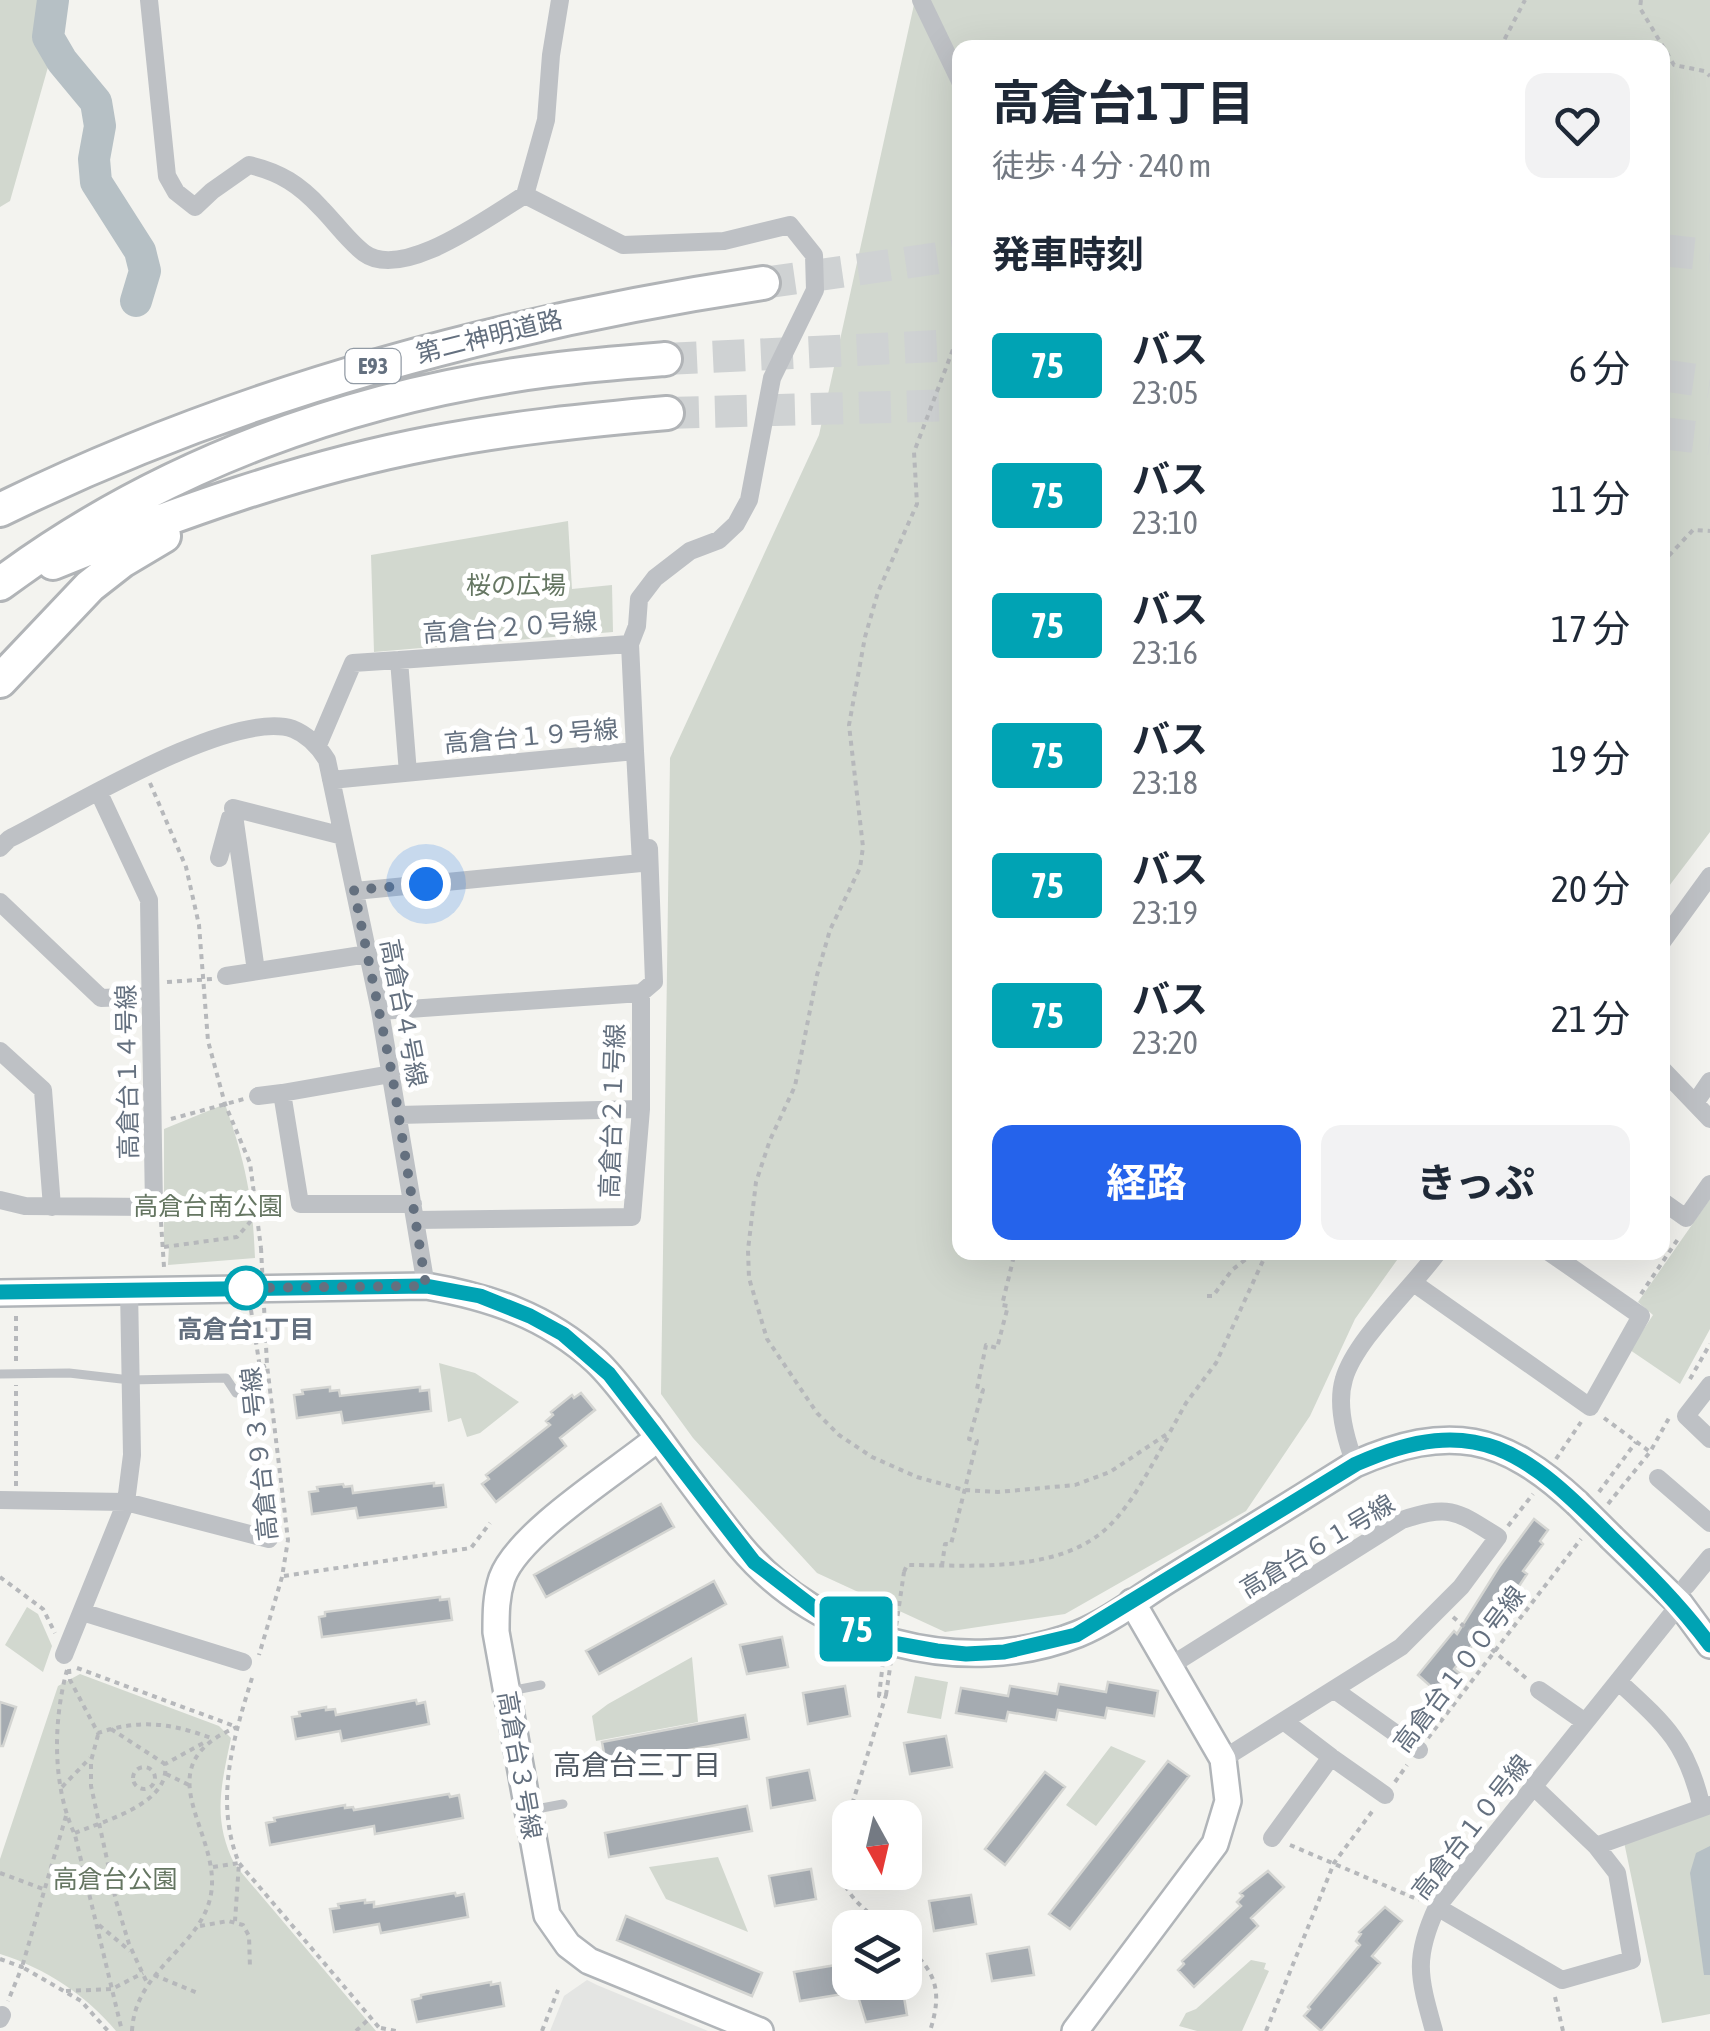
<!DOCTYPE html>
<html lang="ja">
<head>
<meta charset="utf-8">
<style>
  :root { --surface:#fff; --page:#f2f2f3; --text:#1f2937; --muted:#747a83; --accent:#2563eb }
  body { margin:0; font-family:"Asap Condensed","Noto Sans JP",sans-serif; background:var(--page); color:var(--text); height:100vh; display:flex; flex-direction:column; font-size:38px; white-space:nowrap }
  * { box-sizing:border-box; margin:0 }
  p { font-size:32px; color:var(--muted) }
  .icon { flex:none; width:55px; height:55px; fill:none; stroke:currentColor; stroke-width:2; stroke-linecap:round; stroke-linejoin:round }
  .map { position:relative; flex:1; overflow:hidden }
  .side { position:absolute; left:952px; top:40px; width:718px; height:1220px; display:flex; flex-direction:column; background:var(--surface); border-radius:20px; box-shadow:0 10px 40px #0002 }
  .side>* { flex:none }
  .badge { padding:0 20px; border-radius:8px; font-size:35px; line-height:65px }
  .needle { width:65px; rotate:172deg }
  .controls { position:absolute; left:832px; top:1800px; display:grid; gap:20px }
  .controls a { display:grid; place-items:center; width:90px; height:90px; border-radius:20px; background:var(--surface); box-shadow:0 10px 40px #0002; font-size:50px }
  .you { position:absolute; width:50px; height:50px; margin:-25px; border:8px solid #fff; border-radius:50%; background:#1a73e8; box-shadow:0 0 0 15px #1a73e833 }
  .map>.badge { position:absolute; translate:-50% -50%; box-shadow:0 0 0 5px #fff }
  h2 { padding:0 40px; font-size:38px; line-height:90px }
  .round { display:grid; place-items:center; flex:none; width:105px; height:105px; border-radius:20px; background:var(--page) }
  .headline { display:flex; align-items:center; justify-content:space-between; height:170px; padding:0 40px }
  h1 { font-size:48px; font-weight:700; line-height:75px }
  .primary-button { display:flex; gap:20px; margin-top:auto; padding:20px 40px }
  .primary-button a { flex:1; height:115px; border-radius:20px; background:var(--accent); color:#fff; font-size:40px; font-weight:700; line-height:115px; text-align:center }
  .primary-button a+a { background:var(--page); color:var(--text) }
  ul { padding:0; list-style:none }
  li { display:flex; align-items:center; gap:30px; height:130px; padding:0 40px }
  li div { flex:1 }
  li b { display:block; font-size:38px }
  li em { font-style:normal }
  li .badge { min-width:110px; font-weight:700; text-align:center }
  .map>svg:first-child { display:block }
  .built { fill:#e4e5e3 }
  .green { fill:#d2d8cf }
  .water { fill:#b6c0c5 }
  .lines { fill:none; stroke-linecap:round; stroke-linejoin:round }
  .river { stroke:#b6c0c5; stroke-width:32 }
  .building { fill:#a5abb1; stroke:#d4d5d2; stroke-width:2.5 }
  .highway-tunnel { stroke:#cfd2d3; stroke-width:32; stroke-dasharray:32 16; stroke-linecap:butt }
  .secondary-casing { stroke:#b1b5b9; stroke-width:30 }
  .highway-casing { stroke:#b1b4b7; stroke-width:38 }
  .path { stroke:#b6b8bb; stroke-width:4; stroke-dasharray:5 5; stroke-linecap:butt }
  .lane { stroke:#bec1c5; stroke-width:9 }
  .street { stroke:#bec1c5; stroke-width:18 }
  .secondary { stroke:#fff; stroke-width:25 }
  .highway { stroke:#fff; stroke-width:32 }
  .secondary-bridge-casing { stroke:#b1b5b9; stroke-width:30; stroke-linecap:butt }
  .path-bridge { stroke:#b6b8bb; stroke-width:4; stroke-dasharray:5 5; stroke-linecap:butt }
  .secondary-bridge { stroke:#fff; stroke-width:25 }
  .line-casing { stroke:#fff; stroke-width:22 }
  .line { stroke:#00a3b4; stroke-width:15 }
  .walk { stroke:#64707f; stroke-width:10; stroke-dasharray:0 18 }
  .stop-dot { fill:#fff; stroke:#00a3b4; stroke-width:5 }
  .labels { text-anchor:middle; stroke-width:10; stroke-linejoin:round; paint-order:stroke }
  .shield { fill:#fff; stroke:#929ba5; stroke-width:2.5 }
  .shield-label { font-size:22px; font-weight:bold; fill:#64707f }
  .street-label { font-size:25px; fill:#64707f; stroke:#fff }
  .park-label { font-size:25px; fill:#657662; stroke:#fff }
  .stop-label { font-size:25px; font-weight:bold; fill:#64707f; stroke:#fff }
  .neighbourhood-label { font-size:28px; fill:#515a64; stroke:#fff }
</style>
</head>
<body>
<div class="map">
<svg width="1710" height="2031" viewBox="0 0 1710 2031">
  <rect width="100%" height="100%" fill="#f3f3ef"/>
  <path class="built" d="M587,1980L597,1985L708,2031H550L564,1996Z"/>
  <path class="green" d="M0,0H67L10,201L0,207Z
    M915,0H1710V832L1663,894L1662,48H960V1252L1402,1253L1355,1319L1310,1416L1246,1511L1065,1614L945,1632L817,1573L693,1438L661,1394L670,758L819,435Z
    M568,521L572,589L612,585L613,632L374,652L371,555Z
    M225,1104C245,1161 253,1198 255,1258L168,1265L169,1245H164V1129Z
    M1710,1199V1329L1680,1384L1630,1350L1653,1315L1638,1302Z
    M439,1363L475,1373L519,1402L480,1433L467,1437L461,1418L448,1422Z
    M27,1607L38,1614L52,1646L43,1672L5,1645Z
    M692,1657L698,1722L596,1741L592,1716L608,1704Z
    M80,1674L219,1726L231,1738C221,1786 212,1820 235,1865L376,2031H116C86,1995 45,1968 0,1954V1859L58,1686Z
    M915,1676L948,1682L941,1719L907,1713Z
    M1111,1746L1146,1761L1096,1826L1066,1805Z
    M1710,1810V2014L1662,2023L1624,1842Z
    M718,1857L748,1932L666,1899L649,1867Z
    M1251,1960L1266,1963L1264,1969L1269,1971L1242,2031H1197L1179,2026L1186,2013L1196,2009Z"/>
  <path class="water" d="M1710,1846V1975H1704L1690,1873L1696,1853Z"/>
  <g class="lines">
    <path class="river" d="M53,0L48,37L62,61L96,102L100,126L94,159L96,182L140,251L145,271L136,301"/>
  </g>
  <path class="building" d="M330,1387V1391L339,1390L340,1396L420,1387V1391L429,1390L431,1411L343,1423L341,1412L297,1418L294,1395L303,1394L302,1390Z
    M581,1393L595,1410L560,1438L566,1446L496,1502L482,1484L489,1479L486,1475L550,1425L546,1421L553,1415L551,1412L572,1395L574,1398Z
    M434,1483V1486L443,1485L446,1507L358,1518L356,1508L312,1514L309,1492L318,1491L317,1487L343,1484L344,1487L352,1486L353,1493Z
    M661,1504L674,1527L546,1597L534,1575Z
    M1534,1519L1548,1530L1540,1541L1543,1544L1523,1571L1527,1574L1498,1618L1495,1616L1454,1669L1459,1673L1450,1683L1445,1680L1436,1691L1418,1675L1454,1631L1457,1634L1499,1567Z
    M714,1581L726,1604L599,1674L586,1651Z
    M440,1597V1600L449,1599L452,1620L322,1637L319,1617L325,1616V1612Z
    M782,1637L788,1667L747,1674L740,1645Z
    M1108,1682L1158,1691L1154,1716L1107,1708L1105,1718L1058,1710L1056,1720L1008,1712L1006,1721L956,1713L961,1688L1008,1696L1010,1686L1057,1694L1059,1684L1106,1692Z
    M845,1686L850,1716L808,1724L803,1693Z
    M416,1700L417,1704L425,1702L429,1724L342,1741L340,1731L296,1739L292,1717L300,1716L299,1712L326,1707V1710L335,1709L336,1715Z
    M0,1702L16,1707L3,1746H0Z
    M745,1715L749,1739L606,1765L602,1742Z
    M946,1736L952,1767L910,1774L904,1743Z
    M1168,1761L1189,1776L1070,1929L1049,1914Z
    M809,1770L815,1800L771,1808L767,1778Z
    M1045,1772L1065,1787L1005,1865L985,1849Z
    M449,1794L450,1797L459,1795L463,1818L375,1834L374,1826L270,1845L266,1823L275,1821L274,1818L345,1805V1808L353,1807L354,1810Z
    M747,1806L752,1831L609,1857L605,1833Z
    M811,1869L816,1899L775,1906L769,1876Z
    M1268,1871L1284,1887L1251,1918L1258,1926L1194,1987L1178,1970L1184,1964L1182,1961L1241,1906L1237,1902L1243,1896L1240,1893Z
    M455,1893L456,1896L464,1894L468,1917L381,1933L379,1924L334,1932L330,1909L339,1908L338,1904L365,1900V1903L374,1902V1907Z
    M971,1895L976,1924L934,1931L929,1901Z
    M1385,1907L1402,1921L1372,1956L1380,1963L1321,2031L1304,2016L1310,2009L1308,2007L1360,1945L1356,1941L1361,1934L1359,1932Z
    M626,1916L762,1973L752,1996L617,1940Z
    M1029,1947L1034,1975L992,1981L987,1954Z
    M836,1965L843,1994L800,2001L794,1972Z
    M491,1982V1985L500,1983L504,2006L417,2022L412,2000L421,1998V1995Z
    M902,1985L907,2015L866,2022L857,1993Z"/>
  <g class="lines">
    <path class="highway-tunnel" d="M1662,250L1710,255
      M763,283L960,255
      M665,359L960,345
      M1662,375L1710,382
      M667,413L960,405
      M1662,433L1710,439"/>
    <defs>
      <path id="secondary" d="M0,1293L426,1286C490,1297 547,1316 596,1361C616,1380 632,1404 649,1425C679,1466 708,1507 740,1546C819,1641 963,1680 1078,1634C1110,1621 1139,1598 1168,1580C1231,1541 1293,1503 1355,1464C1449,1423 1503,1434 1577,1503
        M658,1438C618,1471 519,1532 502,1578C496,1596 496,1613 496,1632L547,1915L568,1945L589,1961L760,2031
        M1612,1538L1680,1604L1710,1645
        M1075,2031L1215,1844L1228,1801L1223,1759L1132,1602"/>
      <path id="highway" d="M0,510C240,392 499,323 763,283
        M53,563C176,513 301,468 432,443C510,428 588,420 667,413
        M0,584C160,465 353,395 550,370C588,365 627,362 665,359
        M0,681L90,586L122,561L164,536"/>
    </defs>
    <use href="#secondary" class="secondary-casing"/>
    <use href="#highway" class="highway-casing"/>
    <path class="path" d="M1641,0L1640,8L1674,65L1704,71L1710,76
      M1500,48L1525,0
      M960,331L914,452L917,504L878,592L865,637L849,725L863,847L860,868L830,930L817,975L795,1086L770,1140L756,1182L748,1250L749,1278L767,1339L817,1413L839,1435L872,1457L917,1477L964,1490L998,1492L1075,1485L1110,1472L1170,1432L1186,1403L1216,1363L1267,1252
      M1662,563L1693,530L1710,531
      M150,783L186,867L199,925L208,1041L225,1104L250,1163L261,1248
      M167,982L212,979
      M171,1119L244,1099
      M171,1206L281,1203
      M161,1222L164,1267
      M164,1247L237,1237L250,1222L254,1206
      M1641,1294L1680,1236
      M1207,1296H1213L1232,1270L1255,1252
      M251,1310L260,1368L267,1365L288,1540L282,1577L259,1655
      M16,1361V1315
      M1690,1379L1710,1344
      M1604,1418L1649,1451
      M1556,1459L1581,1422
      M16,1486V1385
      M1599,1492L1636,1442
      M1608,1504L1650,1452L1669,1418
      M1508,1526L1533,1494
      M942,1566L945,1544H951L977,1441L969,1439L983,1390L977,1389L986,1345L997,1348L1008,1306L1002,1305L1015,1252
      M904,1572L907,1565C969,1565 1059,1574 1108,1527C1134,1502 1150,1467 1168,1437
      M284,1576L471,1548L490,1523
      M0,1577L43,1609L55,1633
      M1453,1617L1526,1678
      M883,1662L879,1696L886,1695L841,1840C834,1888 853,1899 886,1928
      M77,1668L237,1727
      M69,1669L70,1680L98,1733C140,1719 171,1723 211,1738
      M67,1670C53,1721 52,1786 75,1835L122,2031
      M252,1678C233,1739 214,1802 239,1863L382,2031
      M111,1729L165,1764
      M98,1735L91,1761V1786L116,1901L129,1944L148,1985
      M1428,1738L1581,1539
      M133 1778a11 11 0 1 1 22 0a11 11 0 1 1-22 0Z
      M166,1774L189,1785
      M1395,1782L1407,1765
      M62,1787L90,1758
      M66,1816L22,1967L81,2001L108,2031
      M75,1833C103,1821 171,1804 165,1764L207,1741
      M1290,1845L1419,1900
      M213,1867L239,1863L235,1921
      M0,1873L46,1890
      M99,1925L130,1951
      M200,1926L228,1921L243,1925L249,1936L250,1968
      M905,1944C936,1972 943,1990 930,2031
      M0,1959L22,1967L8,2001
      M154,1975L200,1994
      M66,1991L112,1989L143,1973
      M1555,1997L1563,2031
      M381,2028L396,2031
      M132,2031C135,1969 202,1947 211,1894C222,1832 141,1767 237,1727
      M356,2031L370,2018
      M542,2031L558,1990
      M1266,2031L1334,1863L1374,1809"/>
    <path class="lane" d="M0,1374L69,1373L130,1380L226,1378L236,1393
      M510,1691L541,1685
      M531,1810L563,1804"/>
    <path class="street" d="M149,0L167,176L176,192L195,207L212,191L249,165C280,172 300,185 321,208C335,222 348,241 364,253C403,282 491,215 525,195L546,120L551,55L560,0
      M921,0L960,81
      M525,195L623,245L724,241L790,225L814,255L815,290L772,378L749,500L736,524L719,540L690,551L655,578L639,599L637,626L630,644
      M318,745L353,663L399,660
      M408,773L399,660L630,644L635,751
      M331,780L635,751L641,863L355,891
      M0,848L9,839C67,810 232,708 293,729C308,735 319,747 327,760L380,1011L426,1286
      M219,858L230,818
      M0,902L101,998L150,996
      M1662,942L1710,876
      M256,971L233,808L343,836
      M226,976L368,954
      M641,993L654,982L649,848
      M380,1011L641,993V1109L632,1217L416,1220
      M0,1051L43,1090L52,1207
      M1662,1069L1710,1119
      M391,1074L282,1093L300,1204H413
      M258,1096L282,1093
      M1695,1103L1710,1081
      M398,1115L641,1109
      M0,1200L25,1206L154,1207L149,900L99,793
      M1662,1201L1686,1218L1710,1184
      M1415,1284L1590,1407L1641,1316L1549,1252
      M1710,1385L1686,1416L1710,1439
      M1355,1464C1346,1440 1336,1405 1344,1379C1355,1340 1412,1288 1438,1252
      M1658,1478L1710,1523
      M0,1500L126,1502L269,1539
      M1686,1586L1710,1557
      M82,1612L243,1662
      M64,1655L126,1502L132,1455L129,1289
      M1170,1666L1402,1520C1450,1504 1457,1511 1498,1537L1461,1587L1401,1647L1223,1759
      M1618,1681C1666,1725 1687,1743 1702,1808
      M1539,1690L1585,1722
      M1336,1691L1419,1750
      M1331,1757L1385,1795
      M1272,1838L1331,1757L1285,1722
      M1596,1846L1710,1805
      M1437,1907L1562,1980L1632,1960L1617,1873L1596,1846L1533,1786
      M0,2019L2,2015
      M1434,2031C1419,1977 1413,1959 1437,1907L1680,1604"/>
    <use href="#secondary" class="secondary"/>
    <use href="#highway" class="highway"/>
    <defs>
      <path id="secondary-bridge" d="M1577,1503L1612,1538"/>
    </defs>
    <use href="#secondary-bridge" class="secondary-bridge-casing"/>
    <path class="path-bridge" d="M261,1248L267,1365
      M886,1695L904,1572"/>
    <use href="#secondary-bridge" class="secondary-bridge"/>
  </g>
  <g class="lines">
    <defs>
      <path id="line" d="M0,1292L426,1286L480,1296L530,1316L563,1334L609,1374L754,1562L818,1611L887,1642L937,1651L966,1654L1004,1652L1076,1635L1356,1464C1477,1410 1526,1452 1611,1537C1647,1572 1680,1605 1710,1645"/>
    </defs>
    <use href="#line" class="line-casing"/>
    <use href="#line" class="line"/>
    <path class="walk" d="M246,1288H240L426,1286L392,1074L354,890L426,884"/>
  </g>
  <circle class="stop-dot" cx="246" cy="1288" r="20"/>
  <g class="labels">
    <rect class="shield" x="345.5" y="349" width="55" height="34" rx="8"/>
    <g class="shield-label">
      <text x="373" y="374">E93</text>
    </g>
    <g class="street-label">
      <text transform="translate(489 336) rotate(-14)" y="9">第二神明道路</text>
      <text transform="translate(510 627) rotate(-4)" y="9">高倉台２０号線</text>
      <text transform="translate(531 736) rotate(-5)" y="9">高倉台１９号線</text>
      <text transform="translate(404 1013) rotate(79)" y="9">高倉台４号線</text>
      <text transform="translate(127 1072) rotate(-91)" y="9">高倉台１４号線</text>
      <text transform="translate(612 1111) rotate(-88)" y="9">高倉台２１号線</text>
      <text transform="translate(259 1454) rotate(-96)" y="9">高倉台９３号線</text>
      <text transform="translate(1317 1546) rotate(-31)" y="9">高倉台６１号線</text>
      <text transform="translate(1459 1669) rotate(-53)" y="9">高倉台１００号線</text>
      <text transform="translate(520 1765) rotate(80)" y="9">高倉台３号線</text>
      <text transform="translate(1471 1827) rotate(-52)" y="9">高倉台１０号線</text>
    </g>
    <g class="park-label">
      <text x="516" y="594">桜の広場</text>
      <text x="208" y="1215">高倉台南公園</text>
      <text x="115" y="1888">高倉台公園</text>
    </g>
    <g class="stop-label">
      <text x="246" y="1338">高倉台1丁目</text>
    </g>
    <g class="neighbourhood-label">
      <text x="637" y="1775">高倉台三丁目</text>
    </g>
  </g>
</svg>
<div class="controls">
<a><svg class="needle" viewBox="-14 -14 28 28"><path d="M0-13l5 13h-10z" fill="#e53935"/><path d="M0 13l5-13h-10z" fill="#747a83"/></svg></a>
<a><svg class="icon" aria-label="layers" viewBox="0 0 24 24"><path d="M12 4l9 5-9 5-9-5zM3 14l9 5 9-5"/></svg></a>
</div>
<div class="you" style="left:426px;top:884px"></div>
<b class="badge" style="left:856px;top:1629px;background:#00a3b4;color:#fff">75</b>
<section class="side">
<div class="headline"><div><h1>高倉台1丁目</h1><p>徒歩 · 4 分 · 240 m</p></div><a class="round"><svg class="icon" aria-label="heart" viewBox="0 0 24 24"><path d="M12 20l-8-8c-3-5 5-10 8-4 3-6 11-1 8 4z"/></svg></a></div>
<h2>発車時刻</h2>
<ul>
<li><span class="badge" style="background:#00a3b4;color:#fff">75</span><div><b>バス</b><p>23:05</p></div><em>6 分</em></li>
<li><span class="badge" style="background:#00a3b4;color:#fff">75</span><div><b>バス</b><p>23:10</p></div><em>11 分</em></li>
<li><span class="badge" style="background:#00a3b4;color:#fff">75</span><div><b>バス</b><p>23:16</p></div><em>17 分</em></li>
<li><span class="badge" style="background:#00a3b4;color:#fff">75</span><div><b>バス</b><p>23:18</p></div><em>19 分</em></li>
<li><span class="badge" style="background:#00a3b4;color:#fff">75</span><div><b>バス</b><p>23:19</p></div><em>20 分</em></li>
<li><span class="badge" style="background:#00a3b4;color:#fff">75</span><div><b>バス</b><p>23:20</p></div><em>21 分</em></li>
</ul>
<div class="primary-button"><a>経路</a><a>きっぷ</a></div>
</section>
</div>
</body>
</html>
